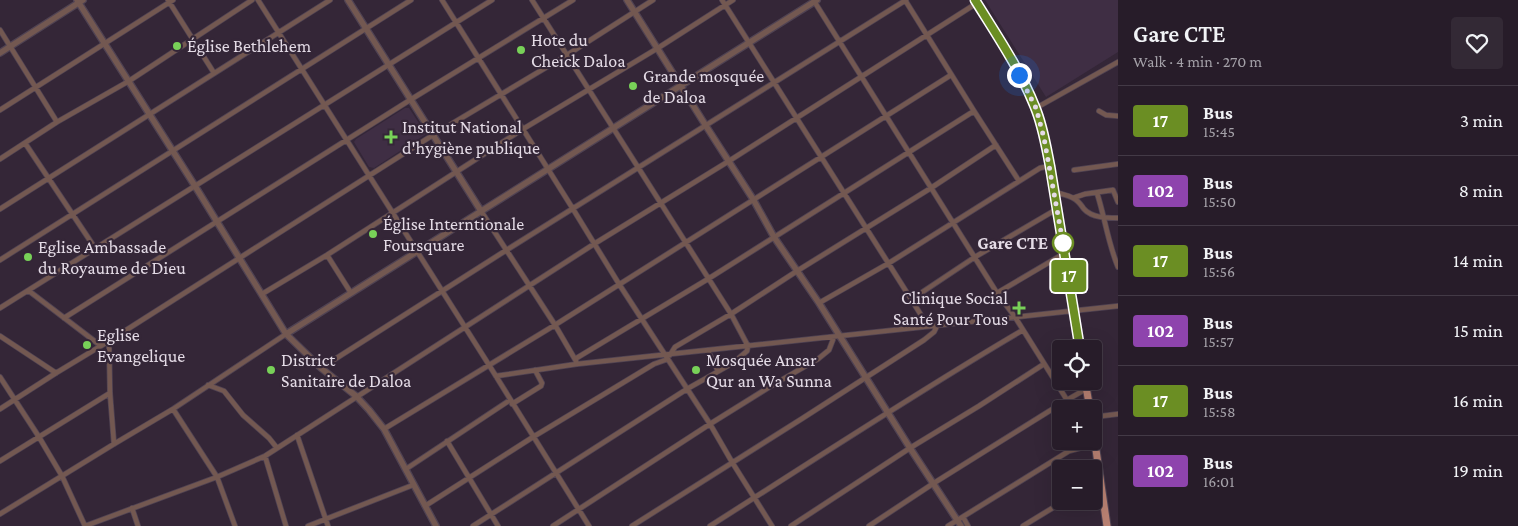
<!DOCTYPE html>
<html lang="en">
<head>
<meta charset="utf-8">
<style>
  :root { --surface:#271c29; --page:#332935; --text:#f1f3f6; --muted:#a4a1a8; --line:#433a46 }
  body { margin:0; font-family:"Crimson Pro",serif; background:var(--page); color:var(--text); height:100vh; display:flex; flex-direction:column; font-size:19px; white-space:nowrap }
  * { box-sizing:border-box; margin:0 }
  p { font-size:16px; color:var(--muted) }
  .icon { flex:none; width:28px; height:28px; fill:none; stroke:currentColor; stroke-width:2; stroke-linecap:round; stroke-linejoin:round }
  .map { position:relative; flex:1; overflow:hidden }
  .sheet { display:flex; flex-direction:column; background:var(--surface); width:400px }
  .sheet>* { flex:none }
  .badge { padding:0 10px; border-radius:4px; font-size:18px; line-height:32px }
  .tools { position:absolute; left:1052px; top:340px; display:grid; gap:10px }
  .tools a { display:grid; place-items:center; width:50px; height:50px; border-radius:5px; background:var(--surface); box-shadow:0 5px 20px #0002,0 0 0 1px var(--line); font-size:25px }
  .you { position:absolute; width:25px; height:25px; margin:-12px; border:4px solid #fff; border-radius:50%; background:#1a73e8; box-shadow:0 0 0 8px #1a73e833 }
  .map>.badge { position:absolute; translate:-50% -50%; box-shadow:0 0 0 2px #fff }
  .round { display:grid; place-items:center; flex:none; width:52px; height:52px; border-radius:5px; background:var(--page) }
  .overview { display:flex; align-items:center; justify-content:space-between; height:85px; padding:0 15px }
  h1 { font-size:24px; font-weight:600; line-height:38px }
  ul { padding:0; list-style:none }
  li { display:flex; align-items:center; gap:15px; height:70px; padding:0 15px; border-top:1px solid var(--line) }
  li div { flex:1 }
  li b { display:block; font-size:19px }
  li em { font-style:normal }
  li .badge { min-width:55px; font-weight:700; text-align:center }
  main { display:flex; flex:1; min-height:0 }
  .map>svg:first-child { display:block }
  .built { fill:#3f2e44 }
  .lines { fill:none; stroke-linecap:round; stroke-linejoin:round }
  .minor-casing { stroke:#504353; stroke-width:6 }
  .tertiary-casing { stroke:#504353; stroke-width:8 }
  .primary-casing { stroke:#504353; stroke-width:9 }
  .minor { stroke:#735851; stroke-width:4.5 }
  .tertiary { stroke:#735851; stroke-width:5.5 }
  .primary { stroke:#b98273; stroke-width:7 }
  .line-casing { stroke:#fff; stroke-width:11 }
  .line { stroke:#6b8e23; stroke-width:8 }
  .walk { stroke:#e4dbe6; stroke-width:5; stroke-dasharray:0 9 }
  .poi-dot { fill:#78d158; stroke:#342637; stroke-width:2 }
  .stop-dot { fill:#fff; stroke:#6b8e23; stroke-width:2.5 }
  .labels { text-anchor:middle; stroke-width:4.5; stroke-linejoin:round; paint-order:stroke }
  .poi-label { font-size:18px; fill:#e4dbe6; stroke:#342637; text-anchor:start }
  .stop-label { font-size:18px; font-weight:bold; fill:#e4dbe6; stroke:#342637; text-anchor:end }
</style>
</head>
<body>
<main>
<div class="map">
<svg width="1118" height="526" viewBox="0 0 1118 526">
  <rect width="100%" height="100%" fill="#342637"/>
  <path class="built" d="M985,0H1118V52L1046,97Z
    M405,108H409L426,134L374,168L369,167L354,142L356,139Z"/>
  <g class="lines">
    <defs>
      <path id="minor" d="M168,0L214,73
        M258,0L489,365L589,526
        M442,0L573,209L619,284L710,424L732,462L772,526
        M722,0L928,326
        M905,0L974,111L1019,181
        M814,1L997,293L1015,317L1067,400
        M0,30L57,122
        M1036,108L1118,62
        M0,110L173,0
        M1099,111L1106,115L1118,116
        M25,143L95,248
        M0,159L57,122L129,81L252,0
        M1074,170L1118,164
        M1055,192C1061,194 1068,195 1073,198C1079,201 1081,205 1084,209C1092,218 1107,218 1118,218
        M1097,193C1105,218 1108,243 1118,267
        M1073,198L1085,194L1113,190L1118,202
        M0,209L330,0
        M481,211L555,325L576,361
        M327,255L351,293
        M0,260L411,0
        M29,291L101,346
        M997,293L1065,253
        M262,294L327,255L523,129L658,48L733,0
        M912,299L975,257L1057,209
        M819,303L889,263L1040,168L1050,166
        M0,308L492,0
        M64,318L410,100L573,0
        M0,336L56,373
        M109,341L110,393L114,444
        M708,351L718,371
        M670,355L675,347L731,314L797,271L931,188L996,145
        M575,359L708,279L974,111
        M321,368L505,251L906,0
        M496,376L577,364L1118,306
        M0,377L39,437L62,476L85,526
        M208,385L224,391L243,415L269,438L277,448
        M512,404L541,386L542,383L535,370
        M0,409L56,373L109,341L433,135L567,55L653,0
        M173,409L217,477L235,526
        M1094,417L1118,414
        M384,429L555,325L951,75
        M297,435L328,526
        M447,441L498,526
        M265,456L286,526
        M0,461L110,393
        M406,469L510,400
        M425,506L533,437L654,364L668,359
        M132,508L138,526
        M0,514L114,444L173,409L286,334
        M963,517L968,526
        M85,526L217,477L265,456L594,244L729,161L977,3
        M308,526L413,485
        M473,526L687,389L733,363L747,351L748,346L731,314L532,0
        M553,526L710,424L771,386L818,359L829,350L834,337
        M632,526L803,418L924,340L934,332L937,326
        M710,526C814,460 917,392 1023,330
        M791,526L910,448L979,406L1044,364
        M869,526L934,483L1067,400L1086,389
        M948,526L1069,451L1095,444
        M1023,526L1064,501"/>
      <path id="tertiary" d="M77,0L195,186L286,334L321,368L356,396L369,410L384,429L436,526
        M348,0L481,211
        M627,0L706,126L753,199L774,237L819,303L910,448L961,526
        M0,53L83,0
        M286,334L817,0"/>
      <path id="primary" d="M975,0C996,34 1020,69 1035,107C1043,126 1046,146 1050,166L1080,349
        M1085,381L1090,409
        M1094,436L1107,526"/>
    </defs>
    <use href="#minor" class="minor-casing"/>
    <use href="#tertiary" class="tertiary-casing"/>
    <use href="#primary" class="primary-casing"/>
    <use href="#minor" class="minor"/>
    <use href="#tertiary" class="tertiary"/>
    <use href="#primary" class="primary"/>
  </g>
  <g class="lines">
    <defs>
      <path id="line" d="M975,0C996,34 1020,69 1035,107C1043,126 1046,146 1050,166L1080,349"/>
    </defs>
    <use href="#line" class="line-casing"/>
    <use href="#line" class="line"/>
    <path class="walk" d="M1019,75L1036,108L1044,138L1063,243"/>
  </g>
  <g class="poi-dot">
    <circle cx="177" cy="46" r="5"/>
    <circle cx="521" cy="50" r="5"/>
    <circle cx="633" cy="86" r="5"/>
    <path d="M388.5 129.5h5v5h5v5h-5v5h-5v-5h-5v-5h5z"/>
    <circle cx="373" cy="234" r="5"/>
    <circle cx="28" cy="257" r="5"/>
    <path d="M1016.5 300.5h5v5h5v5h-5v5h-5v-5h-5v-5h5z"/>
    <circle cx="87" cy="345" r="5"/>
    <circle cx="271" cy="370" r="5"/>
    <circle cx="696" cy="370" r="5"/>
  </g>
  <circle class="stop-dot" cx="1063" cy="243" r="10"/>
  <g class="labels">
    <g class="poi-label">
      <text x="531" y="46">Hote du<tspan x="531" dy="21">Cheick Daloa</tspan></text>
      <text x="187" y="52">Église Bethlehem</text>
      <text x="643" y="82">Grande mosquée<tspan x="643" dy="21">de Daloa</tspan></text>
      <text x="402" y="133">Institut National<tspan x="402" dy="21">d'hygiène publique</tspan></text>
      <text x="383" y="230">Église Interntionale<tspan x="383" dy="21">Foursquare</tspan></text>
      <text x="38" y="253">Eglise Ambassade<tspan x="38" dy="21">du Royaume de Dieu</tspan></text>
      <text x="1008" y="304" text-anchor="end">Clinique Social<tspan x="1008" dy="21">Santé Pour Tous</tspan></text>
      <text x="97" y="341">Eglise<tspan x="97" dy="21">Evangelique</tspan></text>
      <text x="281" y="366">District<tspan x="281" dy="21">Sanitaire de Daloa</tspan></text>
      <text x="706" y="366">Mosquée Ansar<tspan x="706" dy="21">Qur an Wa Sunna</tspan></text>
    </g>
    <g class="stop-label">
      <text x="1048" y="249">Gare CTE</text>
    </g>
  </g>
</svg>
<div class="tools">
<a><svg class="icon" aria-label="locate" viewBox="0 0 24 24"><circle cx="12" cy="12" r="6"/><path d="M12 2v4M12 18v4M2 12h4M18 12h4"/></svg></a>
<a>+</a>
<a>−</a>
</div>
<div class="you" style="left:1019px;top:75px"></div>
<b class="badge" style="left:1069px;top:276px;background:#6b8e23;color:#fff">17</b>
</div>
<section class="sheet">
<div class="overview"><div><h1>Gare CTE</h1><p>Walk · 4 min · 270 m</p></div><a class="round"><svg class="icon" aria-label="heart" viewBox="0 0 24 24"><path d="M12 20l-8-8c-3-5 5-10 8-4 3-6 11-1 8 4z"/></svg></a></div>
<ul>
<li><span class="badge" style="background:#6b8e23;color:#fff">17</span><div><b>Bus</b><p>15:45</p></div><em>3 min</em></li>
<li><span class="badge" style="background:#8e44ad;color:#fff">102</span><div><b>Bus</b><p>15:50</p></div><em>8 min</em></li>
<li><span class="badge" style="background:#6b8e23;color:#fff">17</span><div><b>Bus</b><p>15:56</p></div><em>14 min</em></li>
<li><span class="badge" style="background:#8e44ad;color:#fff">102</span><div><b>Bus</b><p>15:57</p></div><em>15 min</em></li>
<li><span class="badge" style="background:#6b8e23;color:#fff">17</span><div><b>Bus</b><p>15:58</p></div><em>16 min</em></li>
<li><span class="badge" style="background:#8e44ad;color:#fff">102</span><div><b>Bus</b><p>16:01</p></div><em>19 min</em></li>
</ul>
</section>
</main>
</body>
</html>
